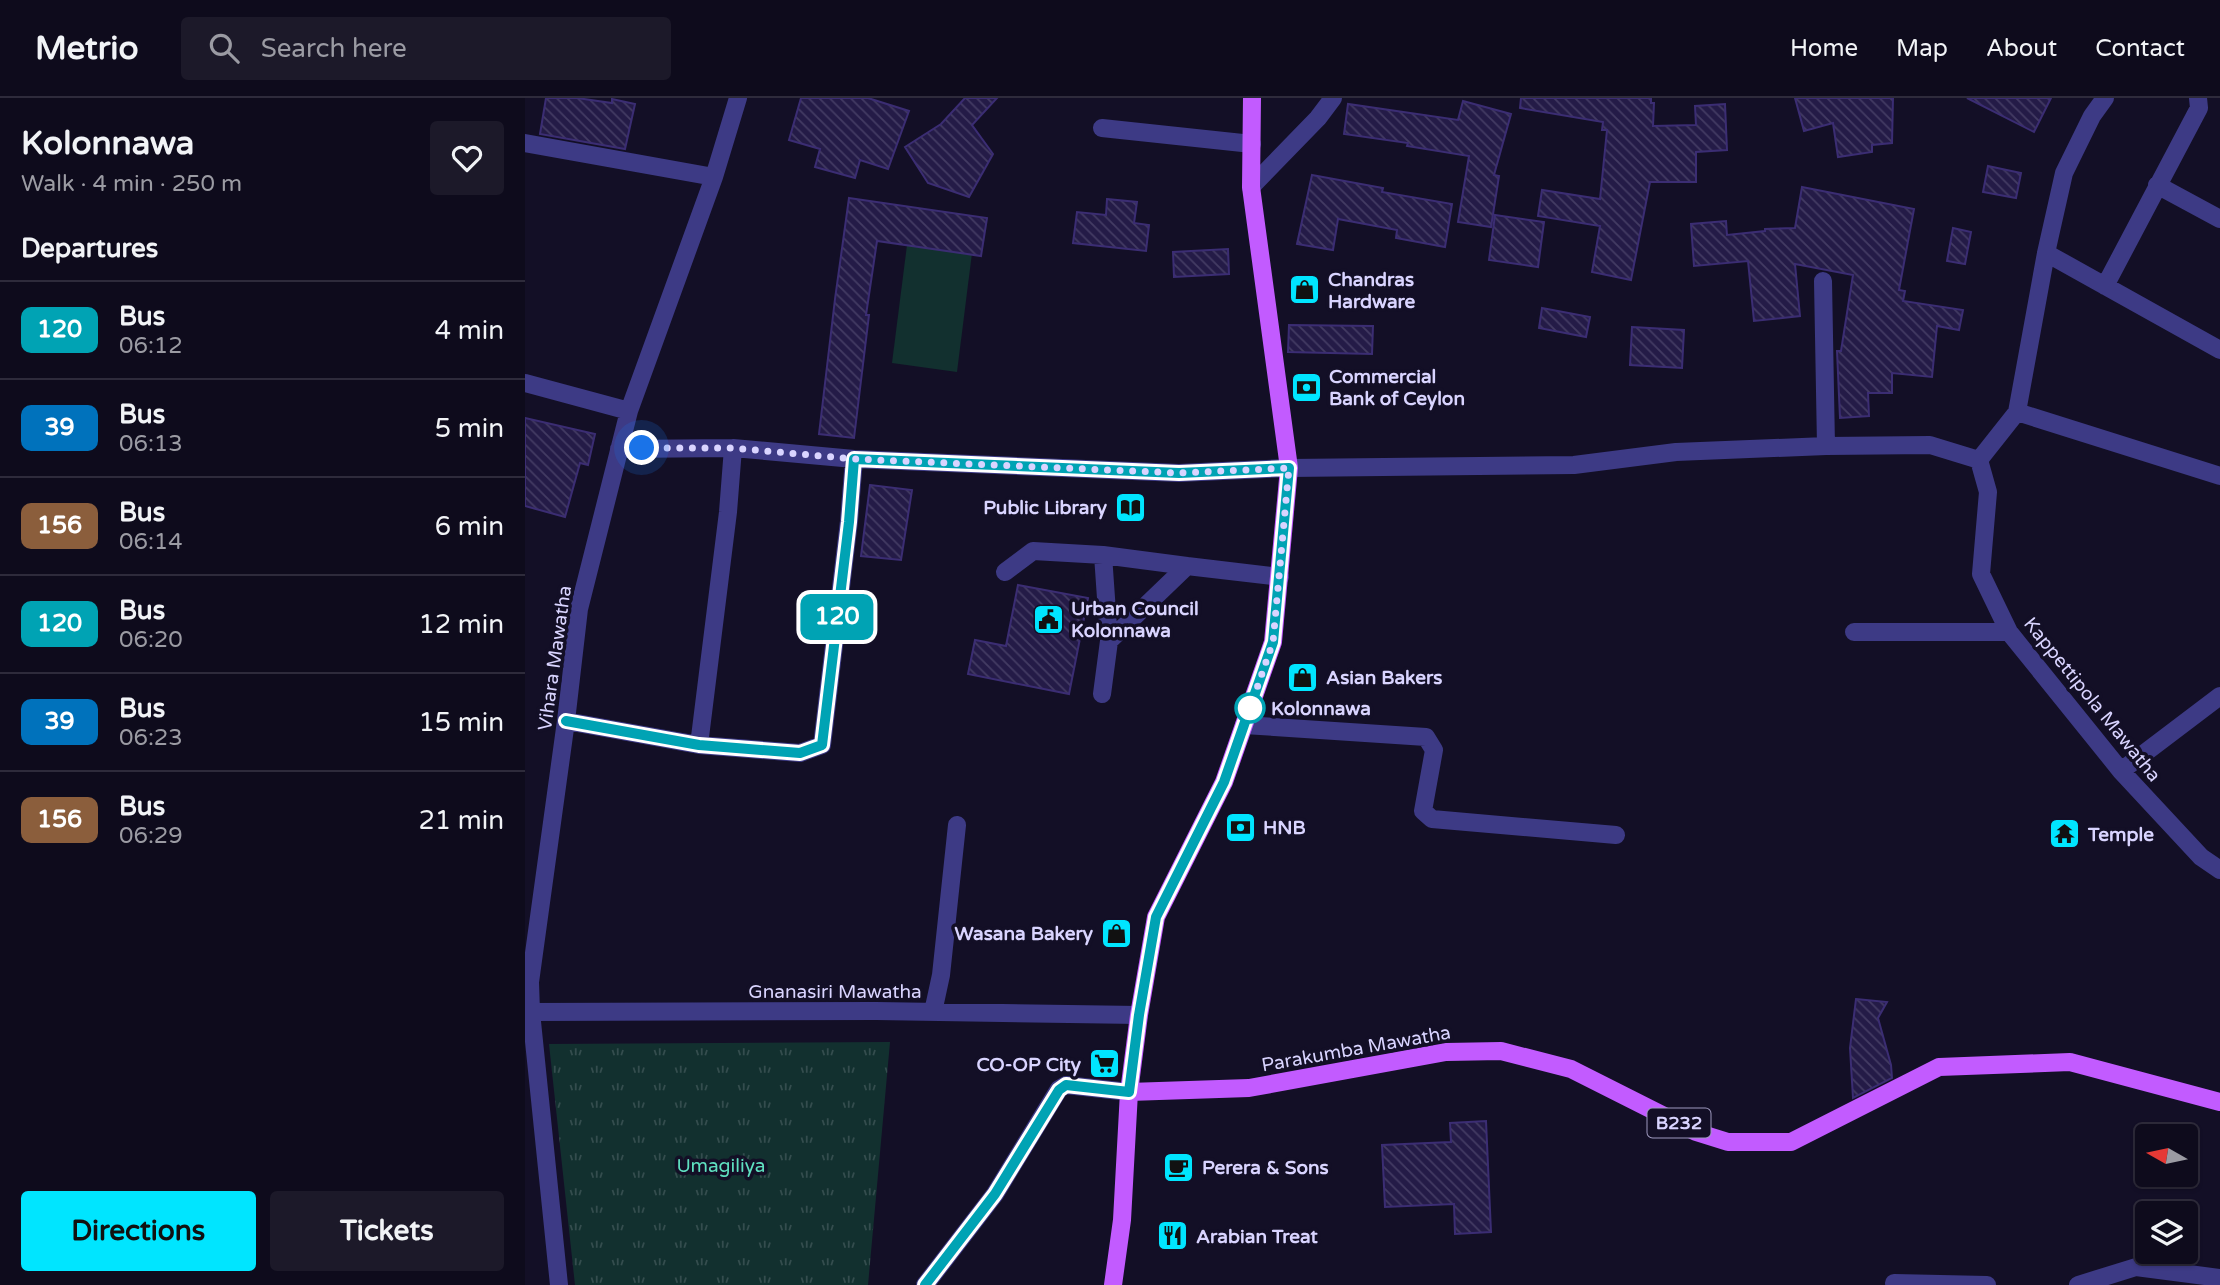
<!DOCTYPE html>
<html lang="en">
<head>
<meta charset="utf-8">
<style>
  :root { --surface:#0e0b1c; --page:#1c1929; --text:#f1f3f6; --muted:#9b9ba3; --line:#2e2b3b; --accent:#00e5ff }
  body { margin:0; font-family:"Varela Round",sans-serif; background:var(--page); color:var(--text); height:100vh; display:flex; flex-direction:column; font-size:26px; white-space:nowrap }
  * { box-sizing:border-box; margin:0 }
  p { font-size:23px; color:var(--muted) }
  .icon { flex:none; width:38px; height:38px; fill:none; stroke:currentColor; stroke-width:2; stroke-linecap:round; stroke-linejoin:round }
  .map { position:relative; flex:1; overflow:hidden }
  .drawer { display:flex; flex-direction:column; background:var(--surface); width:525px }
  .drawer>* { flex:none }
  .badge { padding:0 14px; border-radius:10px; font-size:24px; line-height:46px }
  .needle { width:46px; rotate:279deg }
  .fabs { position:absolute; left:1610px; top:1026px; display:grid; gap:14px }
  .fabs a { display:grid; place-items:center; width:63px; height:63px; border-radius:7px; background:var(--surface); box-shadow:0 2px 5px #0004,0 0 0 2px var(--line); font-size:35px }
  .you { position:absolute; width:35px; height:35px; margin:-18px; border:5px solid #fff; border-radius:50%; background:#1a73e8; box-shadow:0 0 0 10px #1a73e833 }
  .map>.badge { position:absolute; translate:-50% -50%; box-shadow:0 0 0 4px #fff }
  h2 { padding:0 21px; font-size:26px; line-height:63px }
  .round { display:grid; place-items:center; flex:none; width:74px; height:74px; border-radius:7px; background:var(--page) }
  .summary { display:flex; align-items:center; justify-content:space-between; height:119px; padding:0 21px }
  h1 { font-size:33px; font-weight:700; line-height:52px }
  .primary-button { display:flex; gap:14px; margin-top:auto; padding:14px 21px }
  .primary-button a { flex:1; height:80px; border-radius:7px; background:var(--accent); color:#111; font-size:28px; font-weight:700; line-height:80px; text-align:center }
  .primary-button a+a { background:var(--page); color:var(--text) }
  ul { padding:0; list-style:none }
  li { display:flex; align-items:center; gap:21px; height:98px; padding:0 21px; border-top:2px solid var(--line) }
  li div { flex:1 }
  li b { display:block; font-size:26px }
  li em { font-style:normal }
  li .badge { min-width:77px; font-weight:700; text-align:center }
  header { display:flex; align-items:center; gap:42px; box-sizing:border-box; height:98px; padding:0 35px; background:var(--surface); border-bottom:2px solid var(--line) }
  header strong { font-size:33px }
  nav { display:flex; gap:38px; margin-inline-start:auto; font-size:24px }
  .search { width:490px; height:63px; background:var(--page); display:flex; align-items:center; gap:18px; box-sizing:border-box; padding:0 24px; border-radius:7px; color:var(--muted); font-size:26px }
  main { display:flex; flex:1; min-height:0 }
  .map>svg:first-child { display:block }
  .grass { fill:url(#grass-tufts) }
  .pitch { fill:#12302f }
  .building { fill:url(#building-back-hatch); stroke:#3b2d73; stroke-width:2 }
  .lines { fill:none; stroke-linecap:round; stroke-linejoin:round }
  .minor { stroke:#3d3a85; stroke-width:18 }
  .major { stroke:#c25bff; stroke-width:18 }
  .line-casing { stroke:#fff; stroke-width:16 }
  .line { stroke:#00a3b4; stroke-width:10 }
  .walk { stroke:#d9d4ff; stroke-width:7; stroke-dasharray:0 12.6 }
  .stop-dot { fill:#fff; stroke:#00a3b4; stroke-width:3.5 }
  .labels { text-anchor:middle; stroke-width:7; stroke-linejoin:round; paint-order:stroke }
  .shield { fill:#130f26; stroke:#9e99be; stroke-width:2 }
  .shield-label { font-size:18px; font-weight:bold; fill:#d9d4ff }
  .poi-label { font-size:19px; font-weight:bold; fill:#d9d4ff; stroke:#130f26; text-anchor:start }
  .street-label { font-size:19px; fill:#d9d4ff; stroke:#130f26 }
  .stop-label { font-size:19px; font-weight:bold; fill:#d9d4ff; stroke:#130f26; text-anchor:start }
  .park-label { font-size:19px; fill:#5fe0c0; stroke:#130f26 }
</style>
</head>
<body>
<header>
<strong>Metrio</strong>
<div class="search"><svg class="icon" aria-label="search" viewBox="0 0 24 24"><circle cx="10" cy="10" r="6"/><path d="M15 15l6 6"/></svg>Search here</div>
<nav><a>Home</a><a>Map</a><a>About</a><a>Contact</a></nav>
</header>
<main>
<section class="drawer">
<div class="summary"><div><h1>Kolonnawa</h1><p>Walk · 4 min · 250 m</p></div><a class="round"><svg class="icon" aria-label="heart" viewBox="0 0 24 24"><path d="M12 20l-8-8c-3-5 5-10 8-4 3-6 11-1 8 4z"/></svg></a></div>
<h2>Departures</h2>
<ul>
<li><span class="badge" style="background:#00a3b4;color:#fff">120</span><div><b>Bus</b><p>06:12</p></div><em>4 min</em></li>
<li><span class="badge" style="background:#0072bc;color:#fff">39</span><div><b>Bus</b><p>06:13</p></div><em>5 min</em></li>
<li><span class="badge" style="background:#8b5e3c;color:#fff">156</span><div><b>Bus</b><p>06:14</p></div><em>6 min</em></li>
<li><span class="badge" style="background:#00a3b4;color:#fff">120</span><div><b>Bus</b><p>06:20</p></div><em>12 min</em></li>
<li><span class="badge" style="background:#0072bc;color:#fff">39</span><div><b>Bus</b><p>06:23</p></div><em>15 min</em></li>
<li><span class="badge" style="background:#8b5e3c;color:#fff">156</span><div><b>Bus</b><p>06:29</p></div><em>21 min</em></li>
</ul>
<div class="primary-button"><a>Directions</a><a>Tickets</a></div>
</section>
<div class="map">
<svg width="1695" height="1187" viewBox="0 0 1695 1187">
  <defs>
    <pattern id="grass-tufts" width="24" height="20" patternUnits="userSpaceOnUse" patternTransform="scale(1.75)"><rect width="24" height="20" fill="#12302f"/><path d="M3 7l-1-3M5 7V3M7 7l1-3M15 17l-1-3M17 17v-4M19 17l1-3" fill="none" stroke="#344d4e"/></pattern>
    <pattern id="building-back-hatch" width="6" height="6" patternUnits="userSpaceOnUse" patternTransform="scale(1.75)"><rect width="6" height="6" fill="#241b47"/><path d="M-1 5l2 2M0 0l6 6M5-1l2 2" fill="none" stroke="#433b63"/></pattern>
  </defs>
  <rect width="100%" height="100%" fill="#130f26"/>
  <path class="grass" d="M365,944L343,1187H50L24,946Z"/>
  <path class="pitch" d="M382,147L447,155L432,274L367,265Z"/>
  <path class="building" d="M21,0H52L87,5V1L110,6L100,51L15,36Z
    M276,0H343L384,13L363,71L335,62L330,80L290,69L295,51L264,42Z
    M440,0H472L447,27L468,56L444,99L403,85L380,49L416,26Z
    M996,0H1126V5H1129L1128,28L1171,27L1170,8L1200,6L1202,52L1171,54V84H1125L1106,182L1067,174L1075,128L1013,118L1017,92L1075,101L1082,32H1077L1078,24L995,10Z
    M1270,0H1368L1367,45L1347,47V54L1313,59L1308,25L1279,33Z
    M1442,0H1526L1509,34Z
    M938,3L986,16L969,77L974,78L966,129L933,124L944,58L882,48L883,45L819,36L823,6L933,22Z
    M1463,68L1496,75L1491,100L1458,94Z
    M787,77L858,90L857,94L927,106L920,149L871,140L872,132L813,121L808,152L772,146Z
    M1277,89L1389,111L1374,192L1380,193L1378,203L1438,212L1434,232L1412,228L1407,279L1367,275V295H1343L1344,318L1315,320L1312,253H1316L1328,177L1270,166L1275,218L1229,223L1223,163L1169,168L1166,126L1201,123L1202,137L1240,133V131L1270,130Z
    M324,100L462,120L456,158L352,143L341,217H344L329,340L294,336L310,201Z
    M582,101L612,104L609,125L624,127L621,153L548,145L552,114L581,117Z
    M970,117L1019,124L1013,169L964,162Z
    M1428,130L1446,134L1440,166L1422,163Z
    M703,151L704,176L649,179L648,154Z
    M1017,210L1065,219L1061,239L1014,230Z
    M764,227L848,228L847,256L763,254Z
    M1107,229L1159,232L1157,270L1105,267Z
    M0,320L70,336L63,367L55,365L40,419L0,408Z
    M345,387L387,392L376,462L336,458Z
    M493,487L563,500L544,596L443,576L450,542L481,548Z
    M1331,901L1362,904L1353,920L1366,967L1367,980L1328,1000L1325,950Z
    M961,1023L966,1134L930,1136L929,1106L860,1109L857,1047L926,1044L925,1025Z"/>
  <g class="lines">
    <path class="minor" d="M1580,0L1567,18L1539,75L1521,155L1492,314L1454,362L1463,394L1456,476L1484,534L1596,673L1676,759L1695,772
      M577,30L727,46
      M0,45L189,79
      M1632,87L1695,121
      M726,89L793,20L808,0
      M1521,155L1695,252
      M1298,183L1301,348
      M1580,188L1674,10L1673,0
      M0,285L104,313
      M1492,314L1695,378
      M94,351L208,350L329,361L654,375L764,370L1049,367L1151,354L1301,348L1405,347L1454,362
      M578,457L584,543
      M480,474L508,453L578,457L662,468
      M1329,534H1484
      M577,596L584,543L662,468L755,479
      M41,623L174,647L275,655L297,647L324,423L329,361
      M719,627L901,639L909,652L898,713L907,721L1091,737
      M174,647L203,414L208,350
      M1596,673L1695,598
      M6,914L351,913L614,917
      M408,914L416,877L432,727
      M1369,1185L1462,1187
      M34,1187L6,914L5,884L41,623L54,511L104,313L189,79L213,0
      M400,1187L470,1096L534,991L541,987L604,994
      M1553,1187L1611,1169L1695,1180"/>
    <path class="major" d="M604,994L724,990L921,954L976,953L1046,971L1171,1034L1203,1044H1266L1414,969L1545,964L1695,1004
      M588,1187L597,1122L604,994L614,917L631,819L699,684L748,544L764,370L726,89L727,0"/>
  </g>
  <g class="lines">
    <defs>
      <path id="line" d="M41,623L174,647L275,655L297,647L324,424L329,361L654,375L764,370L748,544L699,684L631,819L614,917L604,994L541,987L534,992L470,1096L400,1187"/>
    </defs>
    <use href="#line" class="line-casing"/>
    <use href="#line" class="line"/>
    <path class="walk" d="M117,350H208L329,361L654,375L764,370L748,544L725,610"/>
  </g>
  <defs>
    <symbol id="shop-square" viewBox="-11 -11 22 22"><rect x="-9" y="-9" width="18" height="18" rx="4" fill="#00e5ff" stroke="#130f26"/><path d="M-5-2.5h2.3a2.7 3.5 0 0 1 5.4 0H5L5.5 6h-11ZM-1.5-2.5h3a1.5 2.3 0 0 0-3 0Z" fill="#111"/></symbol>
    <symbol id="bank-square" viewBox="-11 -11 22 22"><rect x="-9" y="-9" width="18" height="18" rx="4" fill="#00e5ff" stroke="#130f26"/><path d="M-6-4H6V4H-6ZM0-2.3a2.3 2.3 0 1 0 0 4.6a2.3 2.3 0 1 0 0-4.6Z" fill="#111"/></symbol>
    <symbol id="library-square" viewBox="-11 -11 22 22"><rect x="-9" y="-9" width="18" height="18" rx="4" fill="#00e5ff" stroke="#130f26"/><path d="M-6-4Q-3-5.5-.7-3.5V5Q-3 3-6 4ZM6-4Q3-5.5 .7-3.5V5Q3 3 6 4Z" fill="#111"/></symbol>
    <symbol id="civic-square" viewBox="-11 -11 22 22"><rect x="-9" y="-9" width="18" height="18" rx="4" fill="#00e5ff" stroke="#130f26"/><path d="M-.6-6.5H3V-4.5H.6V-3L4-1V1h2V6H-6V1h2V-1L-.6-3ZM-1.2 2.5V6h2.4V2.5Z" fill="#111"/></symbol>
    <symbol id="temple-square" viewBox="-11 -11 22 22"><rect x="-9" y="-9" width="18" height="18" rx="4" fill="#00e5ff" stroke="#130f26"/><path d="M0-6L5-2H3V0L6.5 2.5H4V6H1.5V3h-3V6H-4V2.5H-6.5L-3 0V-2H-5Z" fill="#111"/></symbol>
    <symbol id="supermarket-square" viewBox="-11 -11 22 22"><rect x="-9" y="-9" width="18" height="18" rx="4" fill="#00e5ff" stroke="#130f26"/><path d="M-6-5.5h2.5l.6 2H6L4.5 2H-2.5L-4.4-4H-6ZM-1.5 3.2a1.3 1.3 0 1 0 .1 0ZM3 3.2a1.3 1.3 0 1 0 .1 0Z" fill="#111"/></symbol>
    <symbol id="cafe-square" viewBox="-11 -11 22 22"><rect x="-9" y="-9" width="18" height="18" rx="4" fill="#00e5ff" stroke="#130f26"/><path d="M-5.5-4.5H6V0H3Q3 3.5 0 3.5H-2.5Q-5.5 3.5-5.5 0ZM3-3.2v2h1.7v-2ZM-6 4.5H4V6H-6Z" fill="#111"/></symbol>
    <symbol id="restaurant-square" viewBox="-11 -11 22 22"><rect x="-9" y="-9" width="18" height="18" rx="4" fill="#00e5ff" stroke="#130f26"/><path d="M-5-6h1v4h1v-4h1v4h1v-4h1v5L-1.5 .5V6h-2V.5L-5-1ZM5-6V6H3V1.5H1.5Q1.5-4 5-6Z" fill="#111"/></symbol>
  </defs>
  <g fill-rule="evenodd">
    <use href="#shop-square" x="762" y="174" width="35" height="35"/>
    <use href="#bank-square" x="764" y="272" width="35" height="35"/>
    <use href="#library-square" x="588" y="392" width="35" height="35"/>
    <use href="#civic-square" x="506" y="504" width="35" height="35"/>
    <use href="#shop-square" x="760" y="562" width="35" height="35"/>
    <use href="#bank-square" x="698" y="712" width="35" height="35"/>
    <use href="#temple-square" x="1522" y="718" width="35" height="35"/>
    <use href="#shop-square" x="574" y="818" width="35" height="35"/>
    <use href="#supermarket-square" x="562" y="948" width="35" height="35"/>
    <use href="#cafe-square" x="636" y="1052" width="35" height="35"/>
    <use href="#restaurant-square" x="630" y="1120" width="35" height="35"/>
  </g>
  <circle class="stop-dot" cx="725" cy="610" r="14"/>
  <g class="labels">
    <rect class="shield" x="1122.5" y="1010.5" width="63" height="29" rx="5"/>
    <g class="shield-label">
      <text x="1154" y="1031">B232</text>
    </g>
    <g class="poi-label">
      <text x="803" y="188">Chandras<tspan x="803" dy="22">Hardware</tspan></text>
      <text x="804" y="285">Commercial<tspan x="804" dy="22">Bank of Ceylon</tspan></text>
      <text x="582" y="416" text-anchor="end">Public Library</text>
      <text x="546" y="517">Urban Council<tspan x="546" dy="22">Kolonnawa</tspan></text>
      <text x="801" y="586">Asian Bakers</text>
      <text x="738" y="736">HNB</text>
      <text x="1563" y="743">Temple</text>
      <text x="568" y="842" text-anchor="end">Wasana Bakery</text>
      <text x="556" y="973" text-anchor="end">CO-OP City</text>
      <text x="677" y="1076">Perera &amp; Sons</text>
      <text x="671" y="1145">Arabian Treat</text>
    </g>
    <g class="street-label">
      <text transform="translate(29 560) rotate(-82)" y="7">Vihara Mawatha</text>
      <text transform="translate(1568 601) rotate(51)" y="7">Kappettipola Mawatha</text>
      <text x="310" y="900">Gnanasiri Mawatha</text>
      <text transform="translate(831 950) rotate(-10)" y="7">Parakumba Mawatha</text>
    </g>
    <g class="stop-label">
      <text x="746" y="617">Kolonnawa</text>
    </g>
    <g class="park-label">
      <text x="196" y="1074">Umagiliya</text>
    </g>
  </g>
</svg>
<div class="fabs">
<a><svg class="needle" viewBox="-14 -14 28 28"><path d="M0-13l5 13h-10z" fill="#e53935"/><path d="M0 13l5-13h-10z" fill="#9b9ba3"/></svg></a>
<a><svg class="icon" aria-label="layers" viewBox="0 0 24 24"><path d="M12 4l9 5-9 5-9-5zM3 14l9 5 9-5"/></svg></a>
</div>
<div class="you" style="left:117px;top:350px"></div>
<b class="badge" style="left:312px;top:519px;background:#00a3b4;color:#fff">120</b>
</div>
</main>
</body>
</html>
